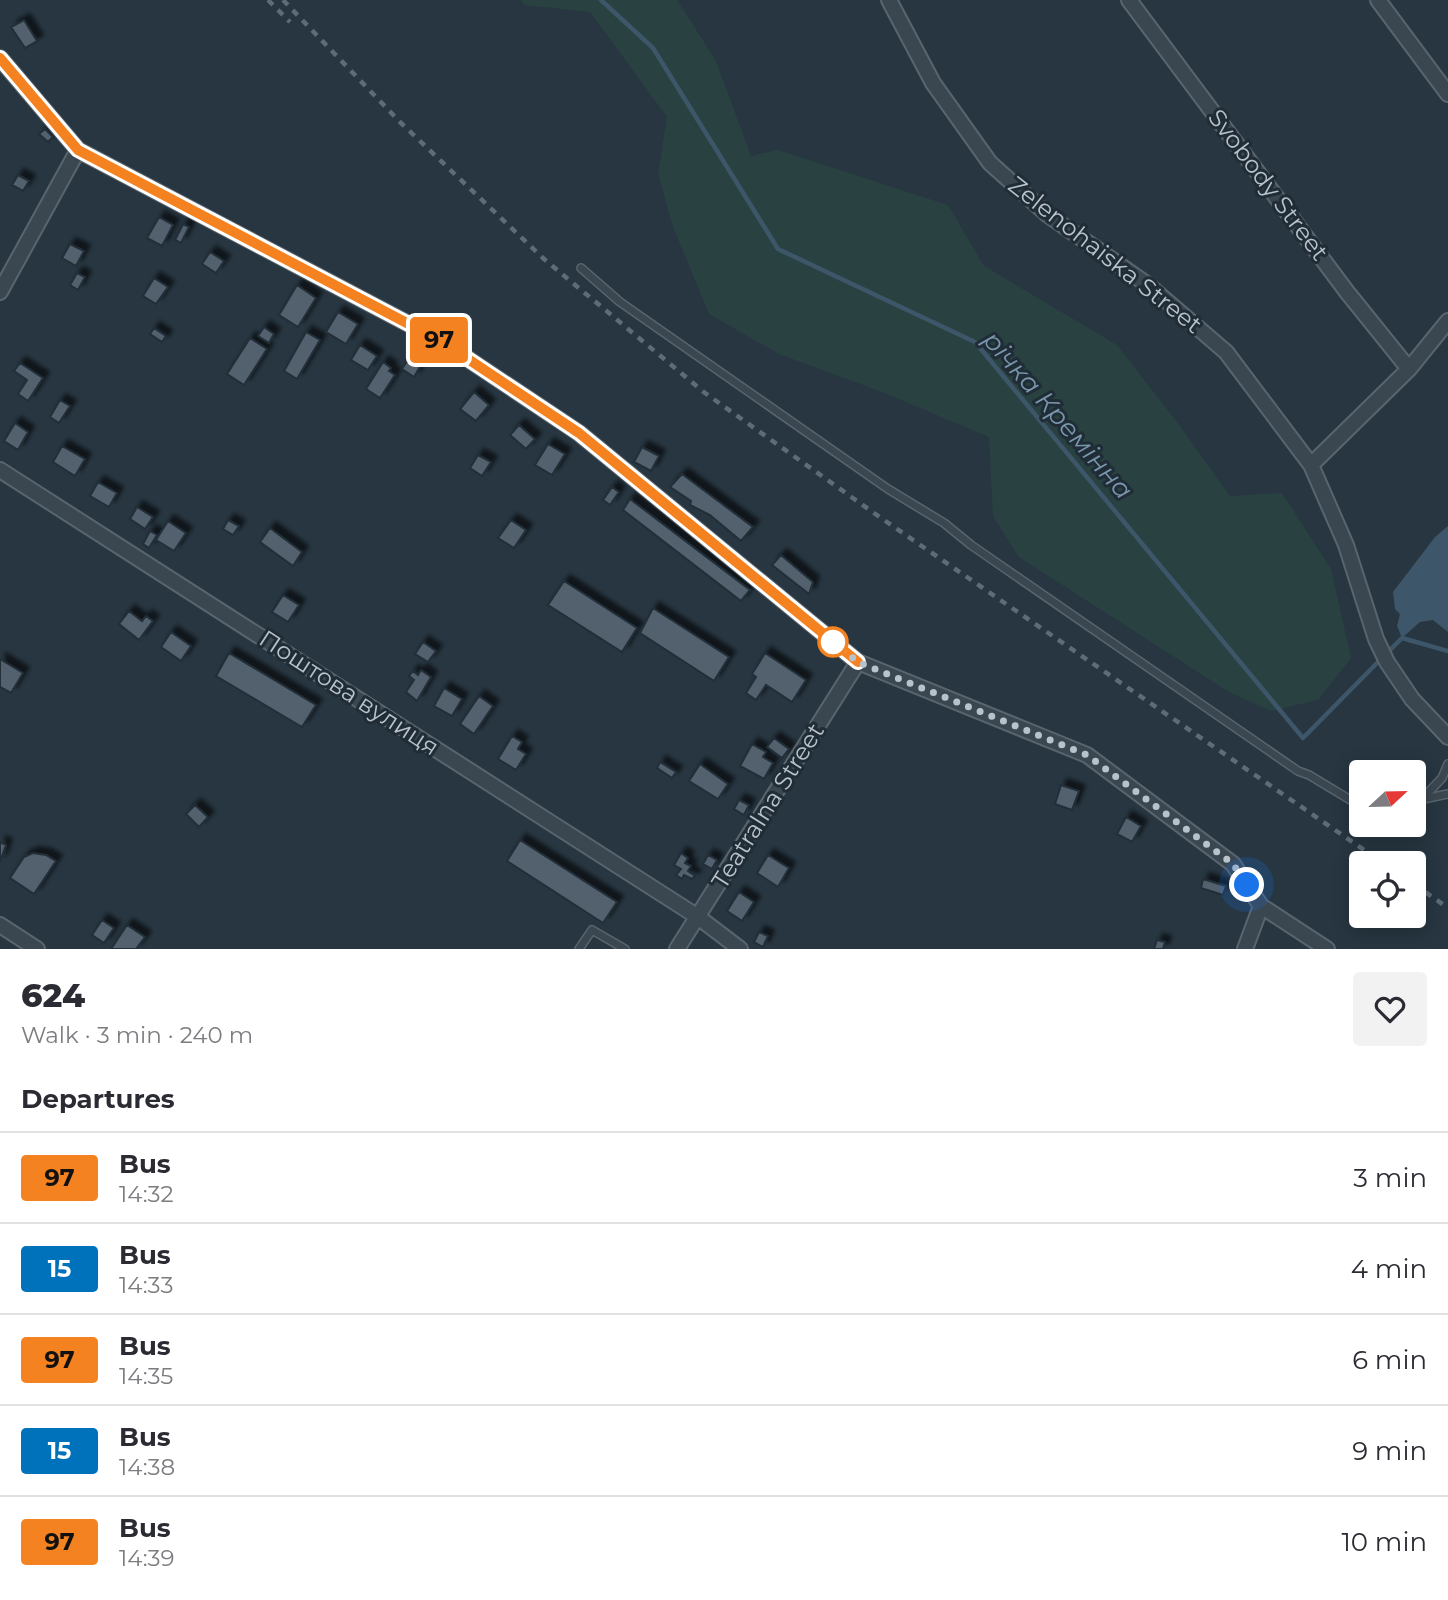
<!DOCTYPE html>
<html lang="en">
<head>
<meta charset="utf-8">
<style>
  :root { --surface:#fff; --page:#f2f2f3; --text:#2b2b33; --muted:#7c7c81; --line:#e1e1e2 }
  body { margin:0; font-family:Montserrat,sans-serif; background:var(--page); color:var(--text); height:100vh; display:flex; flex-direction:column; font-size:26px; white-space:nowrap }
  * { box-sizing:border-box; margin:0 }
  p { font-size:23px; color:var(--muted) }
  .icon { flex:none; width:38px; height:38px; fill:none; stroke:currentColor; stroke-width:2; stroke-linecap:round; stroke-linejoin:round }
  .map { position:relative; height:949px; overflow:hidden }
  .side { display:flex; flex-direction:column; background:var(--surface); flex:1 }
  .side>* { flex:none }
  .badge { padding:0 14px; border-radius:5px; font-size:24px; line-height:46px }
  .needle { width:46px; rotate:68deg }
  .fabs { position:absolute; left:1349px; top:760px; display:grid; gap:14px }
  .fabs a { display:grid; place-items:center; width:77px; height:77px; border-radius:7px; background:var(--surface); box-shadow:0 4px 18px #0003; font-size:35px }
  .you { position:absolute; width:35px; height:35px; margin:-18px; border:5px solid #fff; border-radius:50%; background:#1a73e8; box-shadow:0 0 0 10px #1a73e833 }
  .map>.badge { position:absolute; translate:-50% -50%; box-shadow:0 0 0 4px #fff }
  h2 { padding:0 21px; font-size:26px; line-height:63px }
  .round { display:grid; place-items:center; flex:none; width:74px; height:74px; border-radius:7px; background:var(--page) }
  .head { display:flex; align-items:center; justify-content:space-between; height:119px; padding:0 21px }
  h1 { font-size:33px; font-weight:800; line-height:52px }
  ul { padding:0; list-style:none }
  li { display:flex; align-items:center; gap:21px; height:91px; padding:0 21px; border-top:2px solid var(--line) }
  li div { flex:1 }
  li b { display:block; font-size:26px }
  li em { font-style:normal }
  li .badge { min-width:77px; font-weight:700; text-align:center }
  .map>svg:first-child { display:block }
  .green { fill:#294241 }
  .water { fill:#3d5669 }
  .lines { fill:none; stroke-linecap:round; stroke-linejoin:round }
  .stream { stroke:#3d5669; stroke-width:4.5 }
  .building { fill:#52616e; stroke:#222e38; stroke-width:2; filter:url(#shadow) }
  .service-casing { stroke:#59656e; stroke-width:10 }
  .minor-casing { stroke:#59656e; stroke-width:18 }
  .service { stroke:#3b4750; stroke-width:7 }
  .minor { stroke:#3b4750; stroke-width:14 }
  .rail { stroke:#5d6c77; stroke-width:4.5; stroke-dasharray:7 7; stroke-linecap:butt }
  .line-casing { stroke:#fff; stroke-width:16 }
  .line { stroke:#f58220; stroke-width:10 }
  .walk { stroke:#b8c2cb; stroke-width:7; stroke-dasharray:0 12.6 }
  .stop-dot { fill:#fff; stroke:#f58220; stroke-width:3.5 }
  .labels { text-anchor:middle; stroke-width:6; stroke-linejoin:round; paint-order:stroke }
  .street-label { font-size:24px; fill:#b8c2cb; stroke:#202c36 }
  .water-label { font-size:26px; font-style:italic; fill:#7996ac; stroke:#202c36 }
</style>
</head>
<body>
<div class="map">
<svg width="1448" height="949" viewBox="0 0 1448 949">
  <defs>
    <filter id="shadow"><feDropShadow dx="6" dy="-6" stdDeviation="2" flood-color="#0009"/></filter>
  </defs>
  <rect width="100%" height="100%" fill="#273641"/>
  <path class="green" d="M521,0H677L716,61L751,156L778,150L948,205L984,266L1117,345L1177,422L1230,496L1282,493L1331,569L1351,658L1318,700L1271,711L1229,692L1019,557L993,516L989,437L882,392L779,354L709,314L673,227L658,174L667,117L590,12L524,5Z"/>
  <path class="water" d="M1448,526V632L1433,620L1420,622L1402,638L1397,626L1400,614L1395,609L1393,592L1435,537Z"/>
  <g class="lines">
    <path class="stream" d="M601,0L653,48L778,249L975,342L1303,738L1381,659
      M1387,653L1402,638L1448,651"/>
  </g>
  <path class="building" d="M24,20L37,41L25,48L11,27Z
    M45,129L53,137L48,142L39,134Z
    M18,175L29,181L23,191L12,185Z
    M159,217L173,225L162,246L147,238Z
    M183,224L189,227L181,243L175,240Z
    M70,244L84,251L76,266L62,258Z
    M210,252L224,261L216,273L202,264Z
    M77,273L85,277L78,290L70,285Z
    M154,278L168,287L156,304L143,296Z
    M297,285L316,298L298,327L279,315Z
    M338,312L358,324L346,344L326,332Z
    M264,327L274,334L269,343L258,336Z
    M154,328L166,336L162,342L150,334Z
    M306,332L320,340L297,379L284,371Z
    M250,338L267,349L244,385L227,374Z
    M360,345L377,356L368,370L351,360Z
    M413,351L425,358L414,377L402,369Z
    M383,362L391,368L389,371L395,375L380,398L366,389Z
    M20,363L43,378L28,401L18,394L27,380L14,371Z
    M474,392L489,405L476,421L460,409Z
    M60,400L70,406L59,423L50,417Z
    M15,423L28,432L18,450L4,441Z
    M519,425L535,439L526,449L510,435Z
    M548,444L565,454L552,475L535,465Z
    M62,446L85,459L75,476L53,462Z
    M642,447L659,456L651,471L634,462Z
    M478,455L491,462L482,476L470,468Z
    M682,474L753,527L741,541L710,515L690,505L691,501L670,487Z
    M98,482L117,493L109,507L90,496Z
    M612,487L619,492L610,505L603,500Z
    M630,499L750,590L741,601L623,510Z
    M137,507L153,517L145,529L130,519Z
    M228,520L239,526L233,535L223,529Z
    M511,520L526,530L514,548L498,538Z
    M168,521L186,533L174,551L156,540Z
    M270,528L302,552L293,566L260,542Z
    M150,531L157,535L149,548L143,544Z
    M781,555L813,582L809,594L772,565Z
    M564,581L637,628L622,652L548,605Z
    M283,595L299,605L288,622L272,612Z
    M653,608L729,657L714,681L640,633Z
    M129,611L142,621L146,616L153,621L139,640L119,624Z
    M171,632L191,646L181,661L161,647Z
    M423,642L436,651L428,662L415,654Z
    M229,653L316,705L302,727L216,676Z
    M765,653L806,680L792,702L766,685L756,700L746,693L756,677L752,674Z
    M0,659L23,673L11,693L0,687Z
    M421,670L431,677L417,701L406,692L414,680L409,676L413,671L418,675Z
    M444,688L462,699L452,716L434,706Z
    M479,696L493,706L474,734L460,724Z
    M512,736L522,742L518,749L526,754L516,770L498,759Z
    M774,738L789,749L782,758L767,747Z
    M752,744L766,752L763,757L773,763L764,779L740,766Z
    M660,762L676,772L672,778L657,768Z
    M700,764L728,784L718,799L689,781Z
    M1061,785L1079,791L1072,810L1055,804Z
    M739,800L749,805L744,815L734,809Z
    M195,805L208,817L199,827L186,814Z
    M1126,817L1141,826L1132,842L1117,834Z
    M520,840L617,902L603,923L507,861Z
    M0,842L6,845L0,862Z
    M33,853L46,855L56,861L34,894L10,878L24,857Z
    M681,853L688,858L685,863L691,866L688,871L695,876L692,879L684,875L682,879L676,875L681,869L674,865Z
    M708,855L717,860L712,869L703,864Z
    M768,855L789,868L778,887L757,873Z
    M1203,879L1226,886L1223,895L1201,888Z
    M739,892L754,902L742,921L727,911Z
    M102,920L114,928L104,943L92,935Z
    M127,925L145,937L136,949H111Z
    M759,932L768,936L763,947L754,942Z
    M1157,940L1165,942L1163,949H1154Z"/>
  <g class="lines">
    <defs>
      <path id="service" d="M581,268L620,302L888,489L944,523L971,545L1298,771L1309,775L1362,807
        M1422,799L1442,778L1448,764
        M1414,801L1448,794
        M579,949L592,930L625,949"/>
      <path id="minor" d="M889,0L933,83L990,163L1048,215L1148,285L1226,352L1311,465L1346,545L1376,639L1387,662L1412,699L1448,737
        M1129,0L1347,292L1409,369
        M1378,0L1448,94
        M0,58L78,150L441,341L579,433L858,662L1087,755L1233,864L1261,906L1327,949
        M0,292L78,150
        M1311,465L1409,369L1448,321
        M0,470L698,917L740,949
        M0,925L37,949
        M677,949L858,662
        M1245,949L1261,906"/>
    </defs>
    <use href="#service" class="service-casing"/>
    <use href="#minor" class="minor-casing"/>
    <use href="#service" class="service"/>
    <use href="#minor" class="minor"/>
    <path class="rail" d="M268,0L290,22
      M283,0L400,122L544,259L705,393L881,518L1383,863
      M1414,884L1448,908"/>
  </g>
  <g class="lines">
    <defs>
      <path id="line" d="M0,58L78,150L441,341L579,433L858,662"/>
    </defs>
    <use href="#line" class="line-casing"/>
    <use href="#line" class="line"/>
    <path class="walk" d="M833,642L858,662L1087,755L1233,864L1247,885"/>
  </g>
  <circle class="stop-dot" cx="833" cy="642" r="14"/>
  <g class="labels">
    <g class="street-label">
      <text transform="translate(1268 185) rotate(53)" y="8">Svobody Street</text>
      <text transform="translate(1105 255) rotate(38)" y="8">Zelenohaiska Street</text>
      <text transform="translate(349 693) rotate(33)" y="8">Поштова вулиця</text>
      <text transform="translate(768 806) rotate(-58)" y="8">Teatralna Street</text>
    </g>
    <g class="water-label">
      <text transform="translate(1058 415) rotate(49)" y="9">річка Кремінна</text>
    </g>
  </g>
</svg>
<div class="fabs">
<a><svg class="needle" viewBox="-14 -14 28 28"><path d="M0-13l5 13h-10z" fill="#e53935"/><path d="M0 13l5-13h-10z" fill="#7c7c81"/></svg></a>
<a><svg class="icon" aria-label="locate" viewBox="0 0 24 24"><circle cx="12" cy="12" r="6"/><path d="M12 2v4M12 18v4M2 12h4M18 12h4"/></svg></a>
</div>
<div class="you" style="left:1247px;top:885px"></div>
<b class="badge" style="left:439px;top:340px;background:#f58220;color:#111">97</b>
</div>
<section class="side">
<div class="head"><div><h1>624</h1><p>Walk · 3 min · 240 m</p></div><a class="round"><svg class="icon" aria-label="heart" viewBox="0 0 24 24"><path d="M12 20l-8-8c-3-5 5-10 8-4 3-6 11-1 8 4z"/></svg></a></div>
<h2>Departures</h2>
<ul>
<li><span class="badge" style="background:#f58220;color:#111">97</span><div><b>Bus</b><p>14:32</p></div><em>3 min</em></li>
<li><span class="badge" style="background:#0072bc;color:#fff">15</span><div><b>Bus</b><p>14:33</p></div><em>4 min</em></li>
<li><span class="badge" style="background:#f58220;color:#111">97</span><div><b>Bus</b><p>14:35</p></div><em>6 min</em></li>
<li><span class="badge" style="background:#0072bc;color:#fff">15</span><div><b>Bus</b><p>14:38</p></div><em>9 min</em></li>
<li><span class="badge" style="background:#f58220;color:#111">97</span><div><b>Bus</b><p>14:39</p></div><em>10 min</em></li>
</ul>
</section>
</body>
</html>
